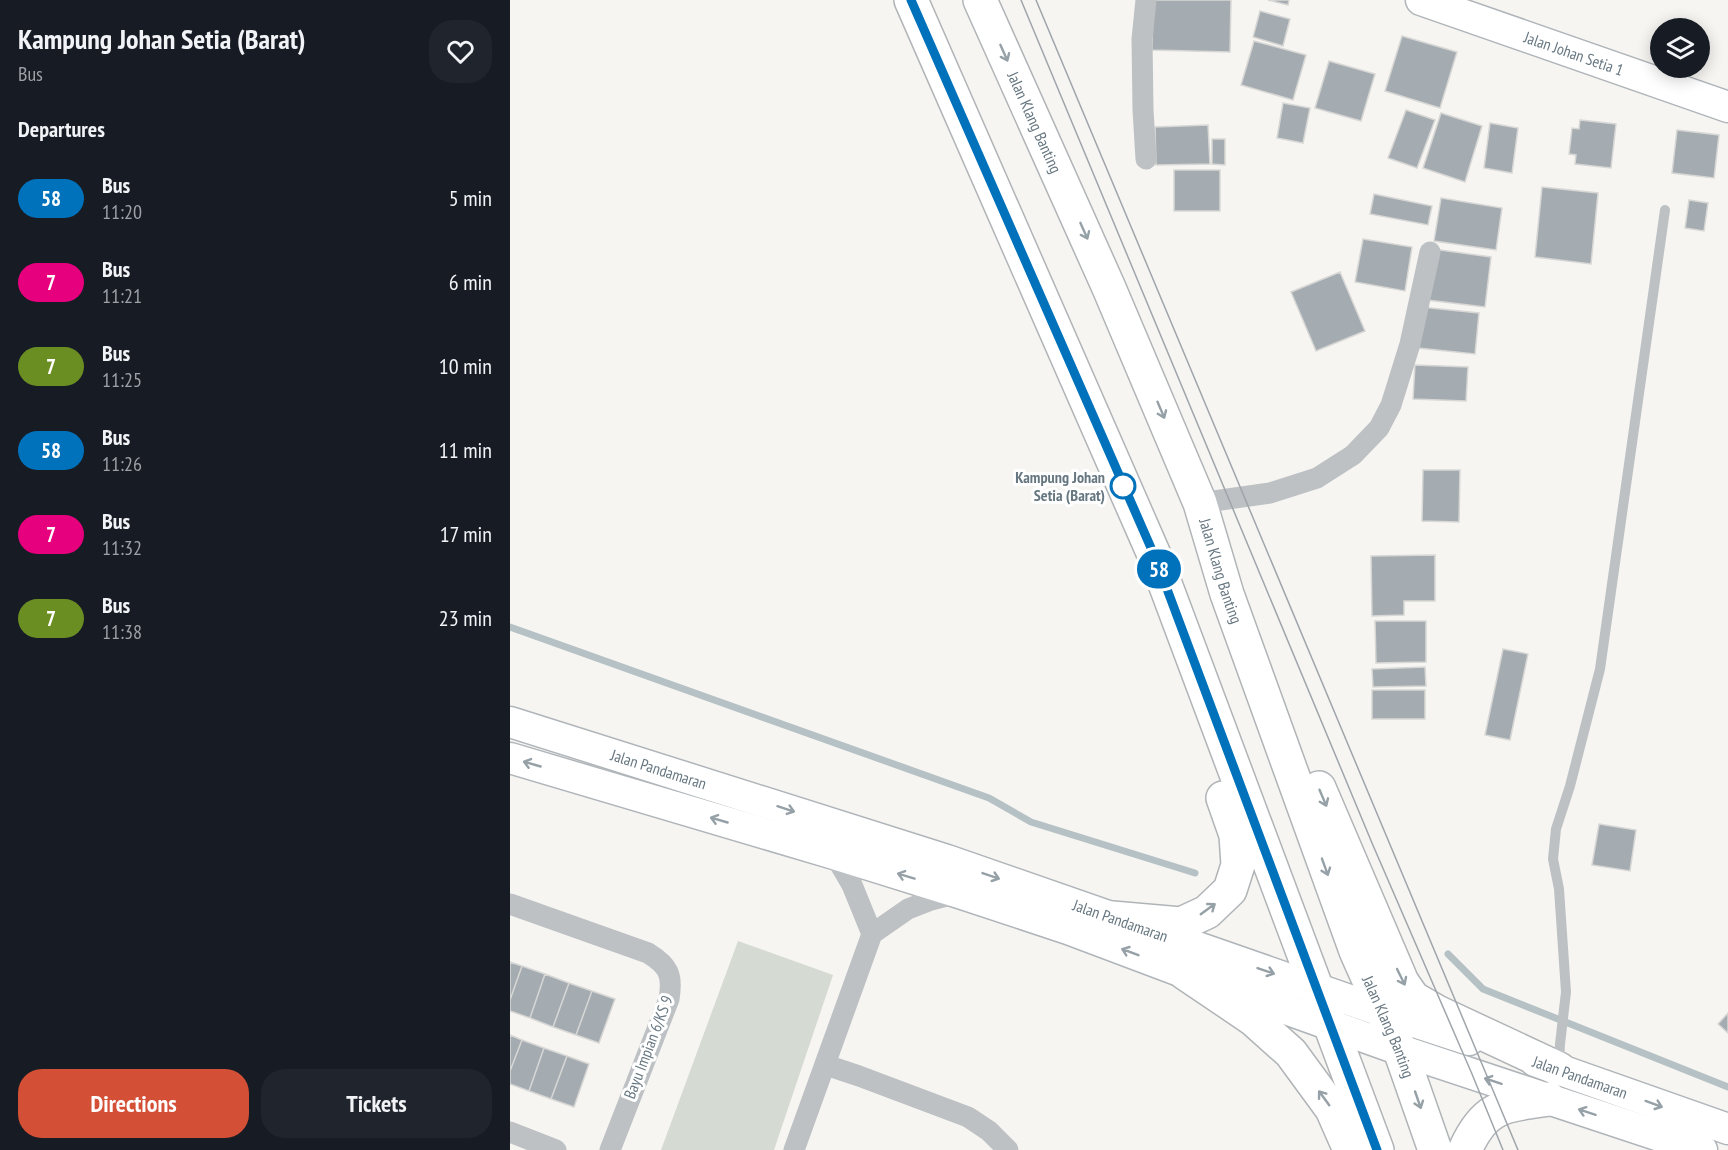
<!DOCTYPE html>
<html lang="en">
<head>
<meta charset="utf-8">
<style>
  :root { --surface:#171b24; --page:#20242c; --text:#f1f3f6; --muted:#9ea1a6; --accent:#d34f35 }
  body { margin:0; font-family:"PT Sans Narrow",sans-serif; background:var(--page); color:var(--text); height:100vh; display:flex; flex-direction:column; font-size:22px; white-space:nowrap }
  * { box-sizing:border-box; margin:0 }
  p { font-size:20px; color:var(--muted) }
  .icon { flex:none; width:33px; height:33px; fill:none; stroke:currentColor; stroke-width:2; stroke-linecap:round; stroke-linejoin:round }
  .map { position:relative; flex:1; overflow:hidden }
  .drawer { display:flex; flex-direction:column; background:var(--surface); width:510px }
  .drawer>* { flex:none }
  .badge { padding:0 12px; border-radius:20px; font-size:21px; line-height:39px }
  .buttons { position:absolute; left:1140px; top:18px; display:grid; gap:12px }
  .buttons a { display:grid; place-items:center; width:60px; height:60px; border-radius:50%; background:var(--surface); box-shadow:0 3px 15px #0003; font-size:30px }
  .map>.badge { position:absolute; translate:-50% -50%; box-shadow:0 0 0 3px #fff }
  h2 { padding:0 18px; font-size:22px; line-height:54px }
  .round { display:grid; place-items:center; flex:none; width:63px; height:63px; border-radius:24px; background:var(--page) }
  .head { display:flex; align-items:center; justify-content:space-between; height:102px; padding:0 18px }
  h1 { font-size:28px; font-weight:600; line-height:45px }
  .primary-button { display:flex; gap:12px; margin-top:auto; padding:12px 18px }
  .primary-button a { flex:1; height:69px; border-radius:24px; background:var(--accent); color:#fff; font-size:24px; font-weight:600; line-height:69px; text-align:center }
  .primary-button a+a { background:var(--page); color:var(--text) }
  ul { padding:0; list-style:none }
  li { display:flex; align-items:center; gap:18px; height:84px; padding:0 18px }
  li div { flex:1 }
  li b { display:block; font-size:22px }
  li em { font-style:normal }
  li .badge { min-width:66px; font-weight:700; text-align:center }
  main { display:flex; flex:1; min-height:0 }
  .map>svg:first-child { display:block }
  .green { fill:#d5dad2 }
  .lines { fill:none; stroke-linecap:round; stroke-linejoin:round }
  .stream { stroke:#b5c1c4; stroke-width:7 }
  .building { fill:#a5acb1; stroke:#d7d7d5; stroke-width:1.5 }
  .secondary-casing { stroke:#afb5b9; stroke-width:33 }
  .highway-casing { stroke:#b0b4b7; stroke-width:36 }
  .lane { stroke:#bdc1c4; stroke-width:10 }
  .street { stroke:#bdc1c4; stroke-width:21 }
  .secondary { stroke:#fff; stroke-width:30 }
  .highway { stroke:#fff; stroke-width:33 }
  .tram { stroke:#9fa5aa; stroke-width:1.5 }
  .oneway { stroke:#95a0a7 }
  .line-casing { stroke:#fff; stroke-width:14 }
  .line { stroke:#0072bc; stroke-width:9 }
  .stop-dot { fill:#fff; stroke:#0072bc; stroke-width:3 }
  .labels { text-anchor:middle; stroke-width:6; stroke-linejoin:round; paint-order:stroke }
  .street-label { font-size:16px; fill:#677781; stroke:#fff }
  .stop-label { font-size:16px; font-weight:bold; fill:#677781; stroke:#fff; text-anchor:end }
</style>
</head>
<body>
<main>
<section class="drawer">
<div class="head"><div><h1>Kampung Johan Setia (Barat)</h1><p>Bus</p></div><a class="round"><svg class="icon" aria-label="heart" viewBox="0 0 24 24"><path d="M12 20l-8-8c-3-5 5-10 8-4 3-6 11-1 8 4z"/></svg></a></div>
<h2>Departures</h2>
<ul>
<li><span class="badge" style="background:#0072bc;color:#fff">58</span><div><b>Bus</b><p>11:20</p></div><em>5 min</em></li>
<li><span class="badge" style="background:#e6007e;color:#fff">7</span><div><b>Bus</b><p>11:21</p></div><em>6 min</em></li>
<li><span class="badge" style="background:#6b8e23;color:#fff">7</span><div><b>Bus</b><p>11:25</p></div><em>10 min</em></li>
<li><span class="badge" style="background:#0072bc;color:#fff">58</span><div><b>Bus</b><p>11:26</p></div><em>11 min</em></li>
<li><span class="badge" style="background:#e6007e;color:#fff">7</span><div><b>Bus</b><p>11:32</p></div><em>17 min</em></li>
<li><span class="badge" style="background:#6b8e23;color:#fff">7</span><div><b>Bus</b><p>11:38</p></div><em>23 min</em></li>
</ul>
<div class="primary-button"><a>Directions</a><a>Tickets</a></div>
</section>
<div class="map">
<svg width="1218" height="1150" viewBox="0 0 1218 1150">
  <rect width="100%" height="100%" fill="#f6f5f2"/>
  <path class="green" d="M228,941L323,975L264,1150H151Z"/>
  <g class="lines">
    <path class="stream" d="M0,627L479,798L521,822L685,873
      M938,954L973,989L1218,1087"/>
  </g>
  <path class="building" d="M643,0H721L720,52L642,50Z
    M758,0H779L778,5Z
    M750,11L780,19L773,46L743,37Z
    M892,36L947,52L930,108L875,91Z
    M744,41L796,55L783,100L731,85Z
    M819,61L865,74L851,121L805,108Z
    M773,103L800,108L793,143L767,138Z
    M896,110L925,120L907,168L878,158Z
    M931,113L972,126L955,182L913,168Z
    M1070,120L1106,124L1101,168L1065,164L1066,155L1059,154L1062,128L1069,129Z
    M980,123L1008,128L1002,173L974,168Z
    M698,125L700,164L646,165L645,127Z
    M1167,130L1209,135L1204,178L1162,173Z
    M702,139H715V165L702,164Z
    M664,170H710V211H664Z
    M1032,187L1088,193L1081,264L1025,257Z
    M864,194L922,206L918,225L860,214Z
    M931,198L992,208L986,250L924,241Z
    M1179,200L1198,203L1194,231L1175,228Z
    M853,239L902,247L895,291L845,282Z
    M923,249L981,257L975,307L917,300Z
    M830,272L855,331L806,351L781,292Z
    M911,307L969,313L965,354L908,348Z
    M905,365L958,367L956,401L903,399Z
    M913,470H950L949,522L912,521Z
    M925,555V601H894V615L862,616L861,556Z
    M865,621H916V662L866,663Z
    M993,649L1018,654L1000,740L975,735Z
    M915,667L916,686L863,687L862,669Z
    M862,690H915V719H862Z
    M1089,824L1126,830L1120,871L1082,865Z
    M0,962L12,966L0,1000Z
    M12,966L35,974L20,1018L0,1011V1000Z
    M35,974L59,983L43,1027L20,1018Z
    M59,983L82,991L66,1035L43,1027Z
    M82,991L105,999L89,1043L66,1035Z
    M1218,1013V1033L1208,1024Z
    M0,1035L12,1040L0,1071Z
    M12,1040L34,1048L19,1091L0,1084V1071Z
    M34,1048L57,1056L41,1099L19,1091Z
    M57,1056L79,1064L64,1107L41,1099Z"/>
  <g class="lines">
    <defs>
      <g id="secondary">
        <path id="s1" d="M911,0L1218,107"/>
        <path id="s2" d="M0,722L437,860L874,1012L959,1040"/>
        <path d="M0,758L324,854L449,893L558,929L675,973L890,1050L1192,1150"/>
        <path id="s3" d="M1025,1061L1218,1129"/>
      </g>
      <g id="highway">
        <path d="M401,0L645,557L867,1150"/>
        <path id="s4" d="M470,0L599,288L690,503L717,594L846,951L890,1050L925,1150"/>
        <path d="M809,788L892,982L903,998L927,1012L1049,1069"/>
        <path d="M602,918L671,924L697,912L720,890L728,865L726,835L713,798"/>
        <path d="M675,973L743,1019L781,1053L822,1109L840,1150"/>
        <path d="M955,1150C975,1105 993,1106 1039,1099"/>
      </g>
    </defs>
    <use href="#secondary" class="secondary-casing"/>
    <use href="#highway" class="highway-casing"/>
    <path class="lane" d="M1049,1063L1050,1044L1056,992L1049,889L1043,859L1046,829L1060,786L1090,669L1155,210"/>
    <path class="street" d="M636,159L633,110L632,39L636,0
      M690,503L760,493L807,478L843,455L869,428L881,405L900,344L920,252
      M324,854L342,885L362,934
      M0,904L138,953C159,966 163,975 159,999L100,1150
      M316,1065L349,1076L458,1117L479,1131L498,1150
      M0,1132L46,1150
      M284,1150L362,934L398,909L421,900L448,893"/>
    <use href="#secondary" class="secondary"/>
    <use href="#highway" class="highway"/>
    <path class="tram" d="M511,0L862,843L962,1074L993,1150
      M526,0L1008,1150"/>
  </g>
  <defs><path id="oneway-shaft" d="M-6 0H5M1.5-3L5.5 0L1.5 3" fill="none" stroke-width="1.6" stroke-linecap="round" stroke-linejoin="round" transform="scale(1.5)"/></defs>
  <g class="oneway">
    <use href="#oneway-shaft" transform="translate(494 53) rotate(66)"/>
    <use href="#oneway-shaft" transform="translate(574 231) rotate(66)"/>
    <use href="#oneway-shaft" transform="translate(651 410) rotate(67)"/>
    <use href="#oneway-shaft" transform="translate(22 764) rotate(-164)"/>
    <use href="#oneway-shaft" transform="translate(813 798) rotate(67)"/>
    <use href="#oneway-shaft" transform="translate(276 809) rotate(18)"/>
    <use href="#oneway-shaft" transform="translate(209 820) rotate(-164)"/>
    <use href="#oneway-shaft" transform="translate(815 867) rotate(70)"/>
    <use href="#oneway-shaft" transform="translate(396 876) rotate(-163)"/>
    <use href="#oneway-shaft" transform="translate(481 876) rotate(19)"/>
    <use href="#oneway-shaft" transform="translate(698 909) rotate(-36)"/>
    <use href="#oneway-shaft" transform="translate(620 952) rotate(-159)"/>
    <use href="#oneway-shaft" transform="translate(756 971) rotate(19)"/>
    <use href="#oneway-shaft" transform="translate(891 977) rotate(64)"/>
    <use href="#oneway-shaft" transform="translate(983 1081) rotate(-162)"/>
    <use href="#oneway-shaft" transform="translate(814 1098) rotate(-126)"/>
    <use href="#oneway-shaft" transform="translate(908 1100) rotate(71)"/>
    <use href="#oneway-shaft" transform="translate(1144 1104) rotate(20)"/>
    <use href="#oneway-shaft" transform="translate(1077 1112) rotate(-162)"/>
  </g>
  <g class="lines">
    <defs>
      <path id="line" d="M401,0L645,557L867,1150"/>
    </defs>
    <use href="#line" class="line-casing"/>
    <use href="#line" class="line"/>
  </g>
  <circle class="stop-dot" cx="613" cy="486" r="12"/>
  <g class="labels">
    <g class="street-label">
      <text dy="6" stroke="none"><textPath href="#s1" startOffset="162">Jalan Johan Setia 1</textPath></text>
      <text dy="6" stroke="none"><textPath href="#s4" startOffset="134">Jalan Klang Banting</textPath></text>
      <text dy="6" stroke="none"><textPath href="#s4" startOffset="620">Jalan Klang Banting</textPath></text>
      <text dy="6" stroke="none"><textPath href="#s2" startOffset="156">Jalan Pandamaran</textPath></text>
      <text dy="6" stroke="none"><textPath href="#s2" startOffset="642">Jalan Pandamaran</textPath></text>
      <text dy="6" stroke="none"><textPath href="#s4" startOffset="1106">Jalan Klang Banting</textPath></text>
      <text transform="translate(138 1047) rotate(-69)" y="6">Bayu Impian 6/KS 9</text>
      <text dy="6" stroke="none"><textPath href="#s3" startOffset="48">Jalan Pandamaran</textPath></text>
    </g>
    <g class="stop-label">
      <text x="595" y="483">Kampung Johan<tspan x="595" dy="18">Setia (Barat)</tspan></text>
    </g>
  </g>
</svg>
<div class="buttons">
<a><svg class="icon" aria-label="layers" viewBox="0 0 24 24"><path d="M12 4l9 5-9 5-9-5zM3 14l9 5 9-5"/></svg></a>
</div>
<b class="badge" style="left:649px;top:569px;background:#0072bc;color:#fff">58</b>
</div>
</main>
</body>
</html>
